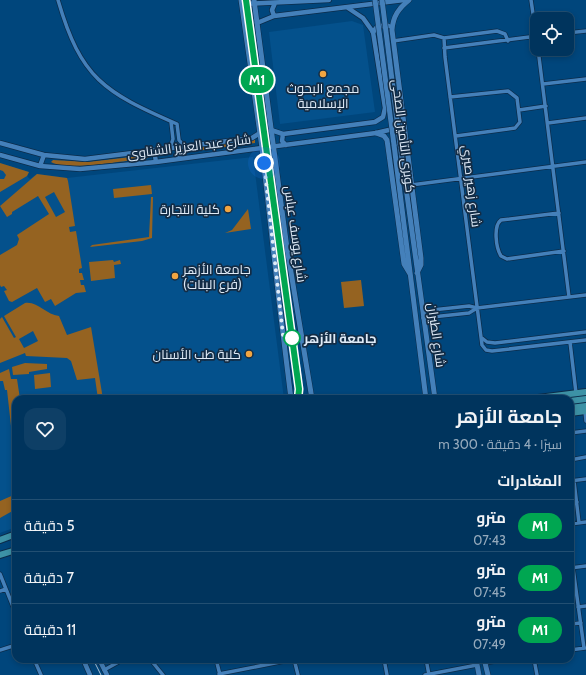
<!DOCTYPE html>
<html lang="ar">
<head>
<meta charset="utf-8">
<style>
  :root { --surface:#00345d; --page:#0e3f66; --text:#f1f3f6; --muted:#95aabc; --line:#224f72 }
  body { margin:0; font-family:Cabin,Cairo,sans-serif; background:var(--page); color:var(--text); direction:rtl; height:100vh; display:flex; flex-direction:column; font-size:15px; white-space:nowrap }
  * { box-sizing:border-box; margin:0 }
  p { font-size:13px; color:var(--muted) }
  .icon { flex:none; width:22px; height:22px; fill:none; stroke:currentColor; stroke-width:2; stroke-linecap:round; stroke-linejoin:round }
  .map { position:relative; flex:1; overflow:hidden; direction:ltr }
  .details { position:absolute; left:12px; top:395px; width:562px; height:268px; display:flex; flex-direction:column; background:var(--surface); border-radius:12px; box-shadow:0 2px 6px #0003,0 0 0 1px var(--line); direction:rtl }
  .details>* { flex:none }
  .badge { padding:0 8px; border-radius:13px; font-size:14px; line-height:26px }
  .fabs { position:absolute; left:530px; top:12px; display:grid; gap:8px }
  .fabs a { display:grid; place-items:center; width:44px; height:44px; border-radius:8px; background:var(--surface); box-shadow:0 2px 6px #0003,0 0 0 1px var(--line); font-size:20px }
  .you { position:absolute; width:20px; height:20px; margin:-10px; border:3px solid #fff; border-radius:50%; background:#1a73e8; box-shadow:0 0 0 6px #1a73e833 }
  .map>.badge { position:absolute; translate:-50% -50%; box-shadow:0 0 0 2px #fff }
  h2 { padding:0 12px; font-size:15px; line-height:36px }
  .round { display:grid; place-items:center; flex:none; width:42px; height:42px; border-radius:12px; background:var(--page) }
  .summary { display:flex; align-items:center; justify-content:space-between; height:68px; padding:0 12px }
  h1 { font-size:19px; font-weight:700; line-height:30px }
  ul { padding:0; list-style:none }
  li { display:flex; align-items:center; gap:12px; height:52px; padding:0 12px; border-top:1px solid var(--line) }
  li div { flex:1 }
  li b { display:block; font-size:15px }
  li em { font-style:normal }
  li .badge { min-width:44px; font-weight:700; text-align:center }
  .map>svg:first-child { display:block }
  .built { fill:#04518c }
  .green { fill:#956321; fill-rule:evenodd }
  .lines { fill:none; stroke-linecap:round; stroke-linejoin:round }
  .minor-casing { stroke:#0c2c4a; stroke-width:5 }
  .tertiary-casing { stroke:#0c2c4a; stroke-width:6 }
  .secondary-casing { stroke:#0c2c4a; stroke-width:6 }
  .primary-casing { stroke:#0c2c4a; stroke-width:8 }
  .minor { stroke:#4480ba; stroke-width:3.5 }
  .tertiary { stroke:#4480ba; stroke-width:4.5 }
  .secondary { stroke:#4480ba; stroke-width:5 }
  .primary { stroke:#3d92a6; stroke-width:6 }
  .rail { stroke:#abc5db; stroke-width:1 }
  .secondary-bridge-casing { stroke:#0c2c4a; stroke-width:6; stroke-linecap:butt }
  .secondary-bridge { stroke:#4480ba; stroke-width:5 }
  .line-casing { stroke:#fff; stroke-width:9 }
  .line { stroke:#00a651; stroke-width:6 }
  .walk { stroke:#dfebf8; stroke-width:4; stroke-dasharray:0 7.2 }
  .poi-dot { fill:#f2a541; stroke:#132c45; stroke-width:1.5 }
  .stop-dot { fill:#fff; stroke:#00a651; stroke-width:2 }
  .labels { text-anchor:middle; stroke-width:3.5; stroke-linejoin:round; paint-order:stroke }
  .poi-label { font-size:13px; fill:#dfebf8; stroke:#132c45; text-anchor:end }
  .street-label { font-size:13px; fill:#dfebf8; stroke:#132c45 }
  .stop-label { font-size:13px; font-weight:bold; fill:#dfebf8; stroke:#132c45; text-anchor:start }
</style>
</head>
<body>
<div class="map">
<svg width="586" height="675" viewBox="0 0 586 675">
  <rect width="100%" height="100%" fill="#00467c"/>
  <path class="built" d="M352,21L363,25L375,112L280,124L269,32Z
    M253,157L284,399H16V527L0,533V163L29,172L27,176L30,179L37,174L67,178Z"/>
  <path class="green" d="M255,139V143L182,153V150Z
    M148,155V158C127,160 68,172 51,162L53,160L88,162Z
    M0,163L29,172L27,176L0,192V179H4L6,175L3,171L0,170Z
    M37,174L67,178L68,181L75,226L69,227L70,232L76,231L82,268L79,269V273H82L84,280H80L81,285H84L86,292L76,293L55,306L51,299L45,302L37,288L12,302L9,301L4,291L7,290L4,286L1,287L0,285V255L17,245L19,239L17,235L49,214L38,196L12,212V214L7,217L0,206ZM54,192L65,212L56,217L45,197Z
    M151,185L152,194L114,198L113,189Z
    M151,197H153L152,238L142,241L90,247L92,245L149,237Z
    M248,209L251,229L225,233L232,230Z
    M113,260L114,262L120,260L121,264L114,265L115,278L91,281L89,262Z
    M361,280L364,306L344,308L341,282Z
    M25,303C38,301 46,315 59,316L67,335L91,327L103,399H98L95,378L77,380L71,361L67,358L26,356L25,353L0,363V319L2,317L14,338L16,337L4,316ZM33,331L38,341L24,348L19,339Z
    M25,363L47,364V369L29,372V374L13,375L12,367Z
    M9,369L11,379H17L20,399H16V425L11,426L7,390H5L3,381H0V373Z
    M50,373L51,387L35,389L34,375Z
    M16,494V509L0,518V501Z"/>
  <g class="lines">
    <defs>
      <path id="minor" d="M58,0C81,79 104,92 177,124L179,140L184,146
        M531,0L537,41
        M567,33L586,31
        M444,38L445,57L482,345L486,350L492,351L586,340
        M393,41L434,35L444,38L497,31L505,34L508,41
        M444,48L537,36
        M538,49L569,297
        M543,84L586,79
        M450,97L508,91L517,98L520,122L515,128L456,136
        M519,110L546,106
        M548,123L586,118
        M170,148L173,139L171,122
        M411,185L586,162
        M559,213L501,220C493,226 496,248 501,256L507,259L564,251
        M423,311L469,306L477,308L586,295
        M423,318L469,313L477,308
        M482,338L487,342L495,343L586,332
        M570,342L576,393
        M585,411L586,421
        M570,433L586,431
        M570,439L573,459
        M570,460L586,457
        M570,481L586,479
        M574,481L579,523
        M570,503L577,502
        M570,524L586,522
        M570,568L586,566
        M573,568L584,648
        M0,574L16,614
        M0,591L6,589
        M578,607L586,606
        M570,624L581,623
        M0,650L16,645
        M570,650L585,648
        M34,659L41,675
        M150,659L163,675
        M216,659L220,675
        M294,659L298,675
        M384,659L387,675
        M426,659L429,675
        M534,659L537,675
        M485,663L507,659
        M104,670L124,659
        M219,674L295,659
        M425,675L477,665"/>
      <path id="tertiary" d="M242,4L329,0
        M274,16L272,10L275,3
        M257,23L274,16L404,0
        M271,130L283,134L375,122L383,117L385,108L373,32L363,18L348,8
        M283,134L282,141L286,145
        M0,143L44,155L85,159L252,138L260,133
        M178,147L179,158
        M154,150L156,162
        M0,155L40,166L80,169L156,162L376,133L393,129L400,124
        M40,166L44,155
        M83,659L90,675
        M99,659L107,675"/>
      <path id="secondary" d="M241,0L262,148L279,301L291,399
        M254,0L287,248L312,399
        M409,0C399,8 393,16 392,30L421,258V265L417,273
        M373,32L378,26H388
        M376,133L384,136L387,140L404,264L410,274
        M400,144L435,399
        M394,145L426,399
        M476,659L479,675
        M484,659L488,675"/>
      <path id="primary" d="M530,399L586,392
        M570,401L586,399
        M570,408L586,406
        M570,413L586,411
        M0,540L16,534
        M0,555L16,550"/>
    </defs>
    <use href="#minor" class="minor-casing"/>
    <use href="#tertiary" class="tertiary-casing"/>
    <use href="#secondary" class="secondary-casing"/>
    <use href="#primary" class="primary-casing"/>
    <use href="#minor" class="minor"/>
    <use href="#tertiary" class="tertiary"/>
    <use href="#secondary" class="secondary"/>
    <use href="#primary" class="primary"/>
    <path class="rail" d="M246,0L287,308
      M300,368L303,399
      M93,659L101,675"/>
    <defs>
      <path id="secondary-bridge" d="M375,0L394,145
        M382,0L400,144"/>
    </defs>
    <use href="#secondary-bridge" class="secondary-bridge-casing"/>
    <use href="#secondary-bridge" class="secondary-bridge"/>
  </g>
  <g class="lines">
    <defs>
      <path id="line" d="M246,0L299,389L298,399"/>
    </defs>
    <use href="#line" class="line-casing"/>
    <use href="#line" class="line"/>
    <path class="walk" d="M264,163L283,335L292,338"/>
  </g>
  <g class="poi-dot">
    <circle cx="323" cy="74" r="4"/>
    <circle cx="228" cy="209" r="4"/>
    <circle cx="175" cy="276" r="4"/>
    <circle cx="249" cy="354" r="4"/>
  </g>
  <circle class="stop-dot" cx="292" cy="338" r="8"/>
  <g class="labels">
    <g class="poi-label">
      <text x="323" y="93" text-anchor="middle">مجمع البحوث<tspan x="323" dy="15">الإسلامية</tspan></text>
      <text x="220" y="214">كلية التجارة</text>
      <text x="183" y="274" text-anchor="start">جامعة الأزهر<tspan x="183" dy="15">(فرع البنات)</tspan></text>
      <text x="241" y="359">كلية طب الأسنان</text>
    </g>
    <g class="street-label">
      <text transform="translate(404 136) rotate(83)" y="5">كوبرى التأمين الصحى</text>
      <text transform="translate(189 146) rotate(-7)" y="5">شارع عبد العزيز الشناوى</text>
      <text transform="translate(472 186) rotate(83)" y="5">شارع زهير صبري</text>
      <text transform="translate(296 234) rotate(82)" y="5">شارع يوسف عباس</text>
      <text transform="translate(437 335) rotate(82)" y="5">شارع الطيران</text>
    </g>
    <g class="stop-label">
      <text x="304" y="343">جامعة الأزهر</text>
    </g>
  </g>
</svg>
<div class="fabs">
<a><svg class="icon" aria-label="locate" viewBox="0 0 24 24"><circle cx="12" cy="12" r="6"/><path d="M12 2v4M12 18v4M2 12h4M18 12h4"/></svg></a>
</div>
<div class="you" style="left:264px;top:163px"></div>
<b class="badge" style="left:257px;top:80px;background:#00a651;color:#fff">M1</b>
<section class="details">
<div class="summary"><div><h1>جامعة الأزهر</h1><p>سيرًا · 4 دقيقة · 300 m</p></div><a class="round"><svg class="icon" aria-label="heart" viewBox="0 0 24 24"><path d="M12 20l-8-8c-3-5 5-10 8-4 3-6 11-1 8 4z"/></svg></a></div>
<h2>المغادرات</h2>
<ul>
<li><span class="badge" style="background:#00a651;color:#fff">M1</span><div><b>مترو</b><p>07:43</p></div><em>5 دقيقة</em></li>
<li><span class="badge" style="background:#00a651;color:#fff">M1</span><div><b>مترو</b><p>07:45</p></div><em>7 دقيقة</em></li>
<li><span class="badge" style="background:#00a651;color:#fff">M1</span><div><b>مترو</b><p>07:49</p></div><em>11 دقيقة</em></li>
</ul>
</section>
</div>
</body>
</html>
